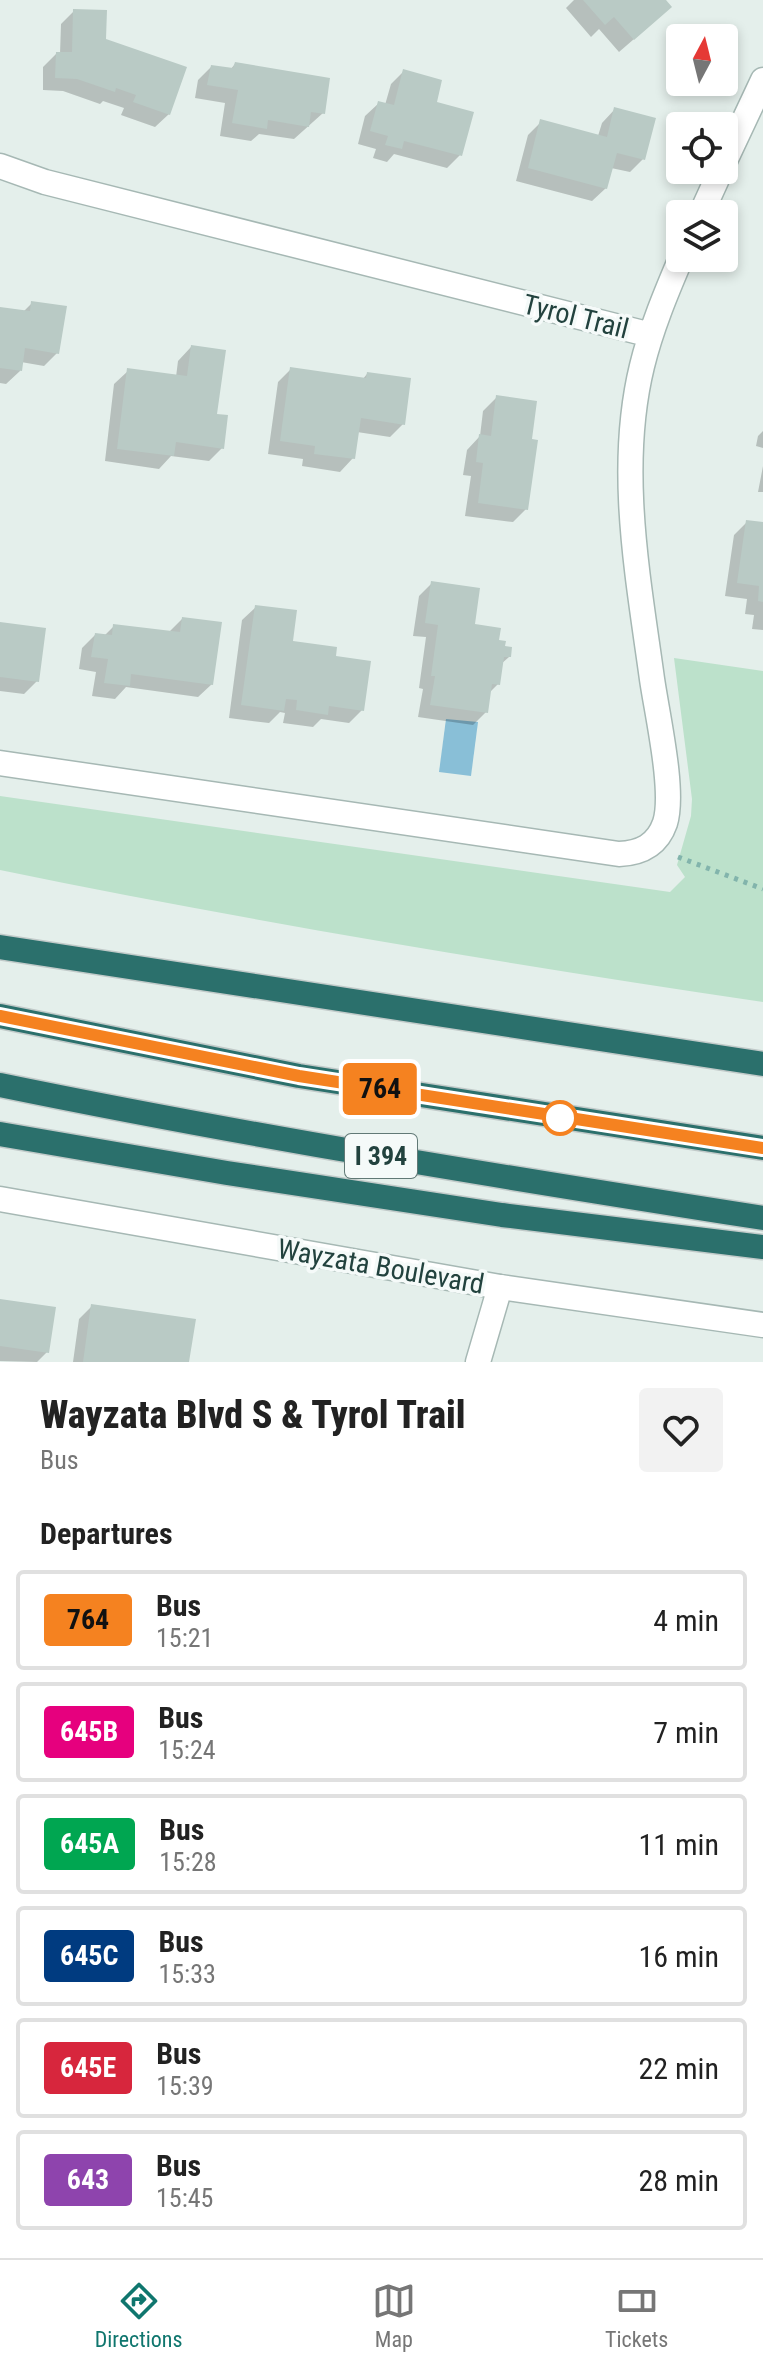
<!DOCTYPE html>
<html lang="en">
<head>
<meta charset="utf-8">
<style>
  :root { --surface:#fff; --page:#f2f2f2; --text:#222; --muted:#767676; --line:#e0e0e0; --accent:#0f766e }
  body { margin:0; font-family:"Roboto Condensed",sans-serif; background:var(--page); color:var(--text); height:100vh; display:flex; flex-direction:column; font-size:30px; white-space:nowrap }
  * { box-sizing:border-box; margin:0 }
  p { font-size:26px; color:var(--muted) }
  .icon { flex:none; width:44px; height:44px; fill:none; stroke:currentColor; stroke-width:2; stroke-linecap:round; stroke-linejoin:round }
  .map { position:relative; height:1362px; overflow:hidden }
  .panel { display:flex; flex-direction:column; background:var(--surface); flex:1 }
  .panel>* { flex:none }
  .badge { padding:0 16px; border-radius:6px; font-size:28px; line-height:52px }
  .needle { width:52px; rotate:7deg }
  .fabs { position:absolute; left:666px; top:24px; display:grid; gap:16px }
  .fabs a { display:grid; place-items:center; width:72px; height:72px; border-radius:8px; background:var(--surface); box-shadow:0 4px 12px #0003; font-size:40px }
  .map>.badge { position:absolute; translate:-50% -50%; box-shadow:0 0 0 4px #fff }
  h2 { padding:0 40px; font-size:30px; line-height:72px }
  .round { display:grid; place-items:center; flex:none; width:84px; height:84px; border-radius:8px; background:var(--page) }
  .headline { display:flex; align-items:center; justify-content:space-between; height:136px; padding:0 40px }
  h1 { font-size:38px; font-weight:800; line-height:60px }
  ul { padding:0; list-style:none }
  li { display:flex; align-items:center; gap:24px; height:100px; margin:0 16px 12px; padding:0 24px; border:4px solid var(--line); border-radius:8px }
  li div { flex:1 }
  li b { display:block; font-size:30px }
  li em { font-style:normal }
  li .badge { min-width:88px; font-weight:700; text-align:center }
  .menu { display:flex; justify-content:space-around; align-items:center; height:112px; border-top:2px solid var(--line); background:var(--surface); font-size:22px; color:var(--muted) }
  .menu a { display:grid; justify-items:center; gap:4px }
  .menu .active { color:var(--accent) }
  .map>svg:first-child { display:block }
  .green { fill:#bce1cb }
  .water { fill:#89bfd7 }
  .shadow { fill:#0003 }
  .building { fill:#b9cac5 }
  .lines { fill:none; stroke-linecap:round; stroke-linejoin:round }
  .minor-casing { stroke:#a6b8b4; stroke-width:27 }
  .tertiary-casing { stroke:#a6b8b4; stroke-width:27 }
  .motorway-casing { stroke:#c1cac9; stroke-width:27 }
  .path { stroke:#82b4ac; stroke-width:5; stroke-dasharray:4 6; stroke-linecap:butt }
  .minor { stroke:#fff; stroke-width:24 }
  .tertiary { stroke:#fff; stroke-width:24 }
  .motorway { stroke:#2b706c; stroke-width:24 }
  .line-casing { stroke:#fff; stroke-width:18 }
  .line { stroke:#f58220; stroke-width:12 }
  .stop-dot { fill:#fff; stroke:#f58220; stroke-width:4 }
  .labels { text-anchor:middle; stroke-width:7; stroke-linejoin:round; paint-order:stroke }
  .shield { fill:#f5faf9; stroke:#617976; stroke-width:2 }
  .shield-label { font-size:26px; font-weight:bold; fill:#22423e }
  .street-label { font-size:28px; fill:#22423e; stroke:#f5faf9 }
</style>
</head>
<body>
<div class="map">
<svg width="763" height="1362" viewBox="0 0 763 1362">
  <rect width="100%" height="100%" fill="#e4efeb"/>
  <path class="green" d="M674,658L763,671V1002C508,964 253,922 0,870V796L670,892L685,877L677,865L691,816L692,799Z"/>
  <path class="water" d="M446,719L478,722L471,776L439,772Z"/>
  <path class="shadow" d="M574,0H663L656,20L619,52L599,29L591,37L566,8Z
    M74,11L104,40L169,114L155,127L121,115L124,108L103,101L100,104L63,91L43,90V67L56,54H60L61,24Z
    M235,64L323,113L294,139L259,134L251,141L220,136L225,103L195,98L198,80L211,67L230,70Z
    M404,71L434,103L460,155L447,168L394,154L387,162L373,158L376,149L358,144L365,116L379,103L385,105L391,84Z
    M615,109L643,159L630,172L611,168L606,188L592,201L516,181L528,135L541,122L598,136L602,123Z
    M32,303L57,353L44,366L21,362L20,371L6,384L0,383V309L23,312Z
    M191,347L215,416L222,448L209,461L171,456L159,469L105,461L114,384L128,371L176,377L178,361Z
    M291,369L362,380L367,374L403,424L390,437L357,432L353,458L340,472L302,466L303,459L268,454L278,382Z
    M497,397L530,441L526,509L513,522L465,516L471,476L463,475L467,450L480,436L483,411Z
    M763,431V448L756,446L758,436Z
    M763,466V492H758Z
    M747,522L763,524V630L752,629L754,615L745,614L747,599L725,596L734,535Z
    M432,583L473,626L497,642L509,657L501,664L498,684L489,693L486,712L473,725L418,717L423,689L419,688L426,637L413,636L419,596Z
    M256,607L290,643L362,710L349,723L321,719L313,727L283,723L285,713L280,712L269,723L229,718L242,620Z
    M182,619L212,684L198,697L126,687L115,699L92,696L96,672L79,669L82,648L95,635L104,636L114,626L168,633Z
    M0,625L37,681L24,694L0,691Z
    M0,1301L47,1352L37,1362L0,1361Z
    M92,1306L187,1362H73L79,1319Z"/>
  <path class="building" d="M583,0H666L672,7L634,40L614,17L605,25Z
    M73,9L107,10L106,39L187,67L170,115L133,102L136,95L116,88L115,92L77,79L55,78L56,52H72Z
    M235,62L330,78L325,114L311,112L309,127L268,120L267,129L232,123L238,90L207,85L211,65L233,68Z
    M403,69L442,80L437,102L474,112L462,156L404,141L402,149L385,145L388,136L370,131L378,101L394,105Z
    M614,107L656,118L645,160L617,153L607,189L528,168L540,119L607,137Z
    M31,301L67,306L59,354L25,348L22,371L0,368V307L30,311Z
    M191,345L226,350L217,414L228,415L224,449L176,442L174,456L117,449L127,368L187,376Z
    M290,367L366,378L367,372L411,378L405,425L361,418L355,459L314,454L315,446L280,441Z
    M496,395L537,401L532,439L538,440L528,510L478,503L483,463L476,462L479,434L491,436Z
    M746,520L763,522V602L758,601L759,586L737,583Z
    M431,581L480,588L475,624L501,628L499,640L506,641L505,646L512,647L511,657H504L500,685L492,684L488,713L430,705L435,676H431L438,625L425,623Z
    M255,605L297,610L293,641L337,647L336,656L371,661L364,711L329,706L328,715L296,710L297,700L286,699L284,711L241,705Z
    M182,617L222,622L213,685L131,674L130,686L104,683L108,659L91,657L95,633L112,635L113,624L180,632Z
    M0,622L46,628L39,682L0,677Z
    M0,1299L56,1307L49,1353L0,1346Z
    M91,1304L196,1319L189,1362H83Z"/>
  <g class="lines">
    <defs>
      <path id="minor" d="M724,163L763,80
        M0,166L45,182L651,335
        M701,214L721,170
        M0,763L619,854C640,853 657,846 665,823C675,792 657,714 652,679C638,577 617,468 642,366C651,329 666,293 681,258
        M478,1362L500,1287"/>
      <path id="tertiary" d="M0,1199L500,1287L763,1325"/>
      <path id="motorway" d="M0,947L763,1064
        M0,1016L299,1076L763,1148
        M0,1085C253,1137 508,1178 763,1218
        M0,1134L227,1173L502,1215L763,1247"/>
    </defs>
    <use href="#minor" class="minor-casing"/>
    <use href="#tertiary" class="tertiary-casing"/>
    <use href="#motorway" class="motorway-casing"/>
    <path class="path" d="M678,857L763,889"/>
    <use href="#minor" class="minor"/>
    <use href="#tertiary" class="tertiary"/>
    <use href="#motorway" class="motorway"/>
  </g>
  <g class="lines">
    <defs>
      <path id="line" d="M0,1016L299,1076L763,1148"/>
    </defs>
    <use href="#line" class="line-casing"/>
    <use href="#line" class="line"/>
  </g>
  <circle class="stop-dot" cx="560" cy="1118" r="16"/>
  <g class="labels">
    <rect class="shield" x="345" y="1134" width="72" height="44" rx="6"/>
    <g class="shield-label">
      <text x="381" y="1165">I 394</text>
    </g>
    <g class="street-label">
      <text transform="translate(576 316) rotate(14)" y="10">Tyrol Trail</text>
      <text transform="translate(381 1266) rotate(10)" y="10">Wayzata Boulevard</text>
    </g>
  </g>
</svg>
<div class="fabs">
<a><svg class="needle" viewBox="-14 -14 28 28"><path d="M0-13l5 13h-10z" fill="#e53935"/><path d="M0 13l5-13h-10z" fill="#767676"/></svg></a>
<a><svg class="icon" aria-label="locate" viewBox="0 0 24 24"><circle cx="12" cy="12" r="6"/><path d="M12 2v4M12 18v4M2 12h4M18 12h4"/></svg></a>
<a><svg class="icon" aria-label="layers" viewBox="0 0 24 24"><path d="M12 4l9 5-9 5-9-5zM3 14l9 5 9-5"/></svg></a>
</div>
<b class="badge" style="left:380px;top:1089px;background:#f58220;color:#111">764</b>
</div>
<section class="panel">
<div class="headline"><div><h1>Wayzata Blvd S &amp; Tyrol Trail</h1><p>Bus</p></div><a class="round"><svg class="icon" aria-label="heart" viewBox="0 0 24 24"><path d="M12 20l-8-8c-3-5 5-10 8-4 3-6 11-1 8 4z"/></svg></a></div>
<h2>Departures</h2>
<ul>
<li><span class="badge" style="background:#f58220;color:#111">764</span><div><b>Bus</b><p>15:21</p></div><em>4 min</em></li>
<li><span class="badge" style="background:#e6007e;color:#fff">645B</span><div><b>Bus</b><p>15:24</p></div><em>7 min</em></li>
<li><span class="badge" style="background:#00a651;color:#fff">645A</span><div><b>Bus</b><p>15:28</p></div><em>11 min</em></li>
<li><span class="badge" style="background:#003b80;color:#fff">645C</span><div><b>Bus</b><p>15:33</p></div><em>16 min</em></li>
<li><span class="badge" style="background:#d7263d;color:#fff">645E</span><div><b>Bus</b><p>15:39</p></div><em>22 min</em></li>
<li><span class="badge" style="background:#8e44ad;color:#fff">643</span><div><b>Bus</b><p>15:45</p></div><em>28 min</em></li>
</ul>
</section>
<nav class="menu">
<a class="active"><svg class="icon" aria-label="directions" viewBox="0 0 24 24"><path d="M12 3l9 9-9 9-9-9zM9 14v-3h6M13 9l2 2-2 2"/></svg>Directions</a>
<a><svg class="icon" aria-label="map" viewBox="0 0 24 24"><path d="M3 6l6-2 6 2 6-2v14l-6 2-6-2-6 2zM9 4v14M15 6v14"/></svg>Map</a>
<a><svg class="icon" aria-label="tickets" viewBox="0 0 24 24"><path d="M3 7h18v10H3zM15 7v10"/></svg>Tickets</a>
</nav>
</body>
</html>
